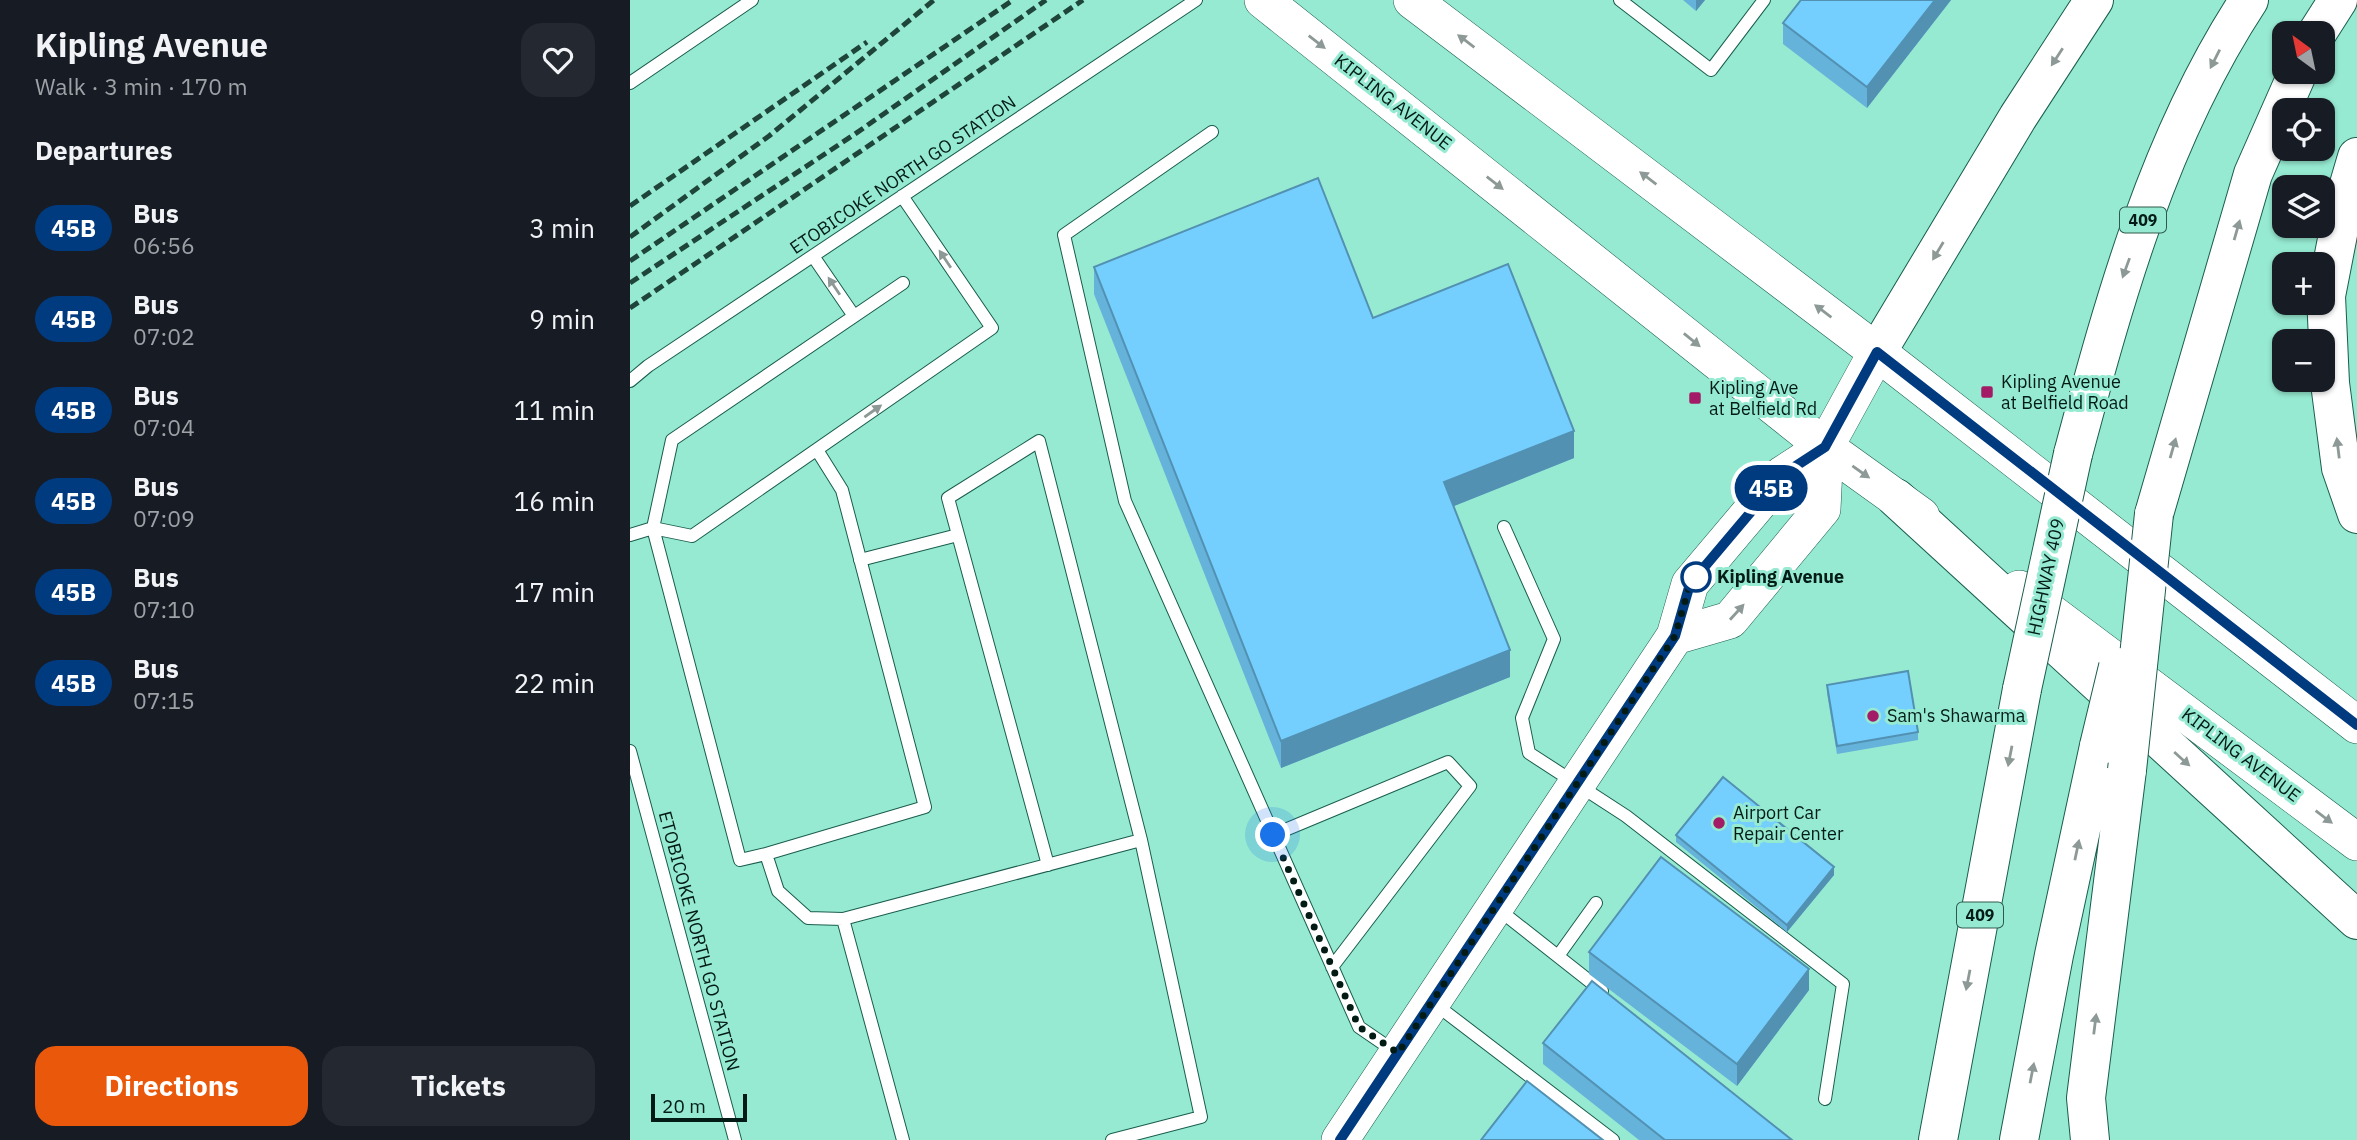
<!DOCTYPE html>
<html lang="en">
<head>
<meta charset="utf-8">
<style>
  :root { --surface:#171b24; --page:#242831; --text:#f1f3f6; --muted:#9ea1a6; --accent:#ea580c }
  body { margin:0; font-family:"IBM Plex Sans",sans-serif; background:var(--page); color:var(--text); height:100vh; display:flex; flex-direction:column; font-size:26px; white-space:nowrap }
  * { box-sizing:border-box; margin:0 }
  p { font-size:23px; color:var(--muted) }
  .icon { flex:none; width:38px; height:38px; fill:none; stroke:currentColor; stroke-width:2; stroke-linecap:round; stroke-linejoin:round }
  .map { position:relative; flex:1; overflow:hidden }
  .side { display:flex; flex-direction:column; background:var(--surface); width:630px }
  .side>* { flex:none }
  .badge { padding:0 14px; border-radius:23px; font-size:24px; line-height:46px }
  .needle { width:46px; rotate:327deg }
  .tools { position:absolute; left:1642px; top:21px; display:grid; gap:14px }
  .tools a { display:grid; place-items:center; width:63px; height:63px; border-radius:14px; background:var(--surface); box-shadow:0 2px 5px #0004; font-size:35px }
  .scale { position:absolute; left:21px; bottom:18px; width:96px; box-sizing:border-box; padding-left:7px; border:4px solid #021c15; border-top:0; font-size:19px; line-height:24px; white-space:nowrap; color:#021c15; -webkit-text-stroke:5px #96ead1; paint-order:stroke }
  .you { position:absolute; width:35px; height:35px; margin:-18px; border:5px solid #fff; border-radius:50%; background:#1a73e8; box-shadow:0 0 0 10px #1a73e833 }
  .map>.badge { position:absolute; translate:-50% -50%; box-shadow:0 0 0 4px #fff }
  h2 { padding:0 35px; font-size:26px; line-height:63px }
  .round { display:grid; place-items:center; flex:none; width:74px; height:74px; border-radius:21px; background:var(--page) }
  .headline { display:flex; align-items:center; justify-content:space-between; height:119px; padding:0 35px }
  h1 { font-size:33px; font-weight:700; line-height:52px }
  .button { display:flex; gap:14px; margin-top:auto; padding:14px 35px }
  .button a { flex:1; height:80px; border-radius:21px; background:var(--accent); color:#fff; font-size:28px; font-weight:700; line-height:80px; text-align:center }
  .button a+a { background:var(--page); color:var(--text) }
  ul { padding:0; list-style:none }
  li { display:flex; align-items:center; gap:21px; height:91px; padding:0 35px }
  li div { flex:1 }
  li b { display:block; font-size:26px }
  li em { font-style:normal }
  li .badge { min-width:77px; font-weight:700; text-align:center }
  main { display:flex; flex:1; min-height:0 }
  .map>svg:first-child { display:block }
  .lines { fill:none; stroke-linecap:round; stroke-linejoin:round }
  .lane-casing { stroke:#195d4d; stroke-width:14 }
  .secondary-casing { stroke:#195d4d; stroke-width:38 }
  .highway-casing { stroke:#195d4d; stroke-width:40 }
  .lane { stroke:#fff; stroke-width:12 }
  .secondary { stroke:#fff; stroke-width:37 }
  .highway { stroke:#fff; stroke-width:38 }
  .rail { stroke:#1f453a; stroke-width:5; stroke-dasharray:10 5; stroke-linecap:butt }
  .highway-bridge-casing { stroke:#195d4d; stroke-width:40; stroke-linecap:butt }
  .highway-bridge { stroke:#fff; stroke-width:38 }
  .wall { fill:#65b2da }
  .shaded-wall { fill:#5291b2 }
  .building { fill:#75cffe; stroke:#5291b2; stroke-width:2 }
  .oneway { fill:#8d9996 }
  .line-casing { stroke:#fff; stroke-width:16 }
  .line { stroke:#003b80; stroke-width:10 }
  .walk { stroke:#021c15; stroke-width:7; stroke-dasharray:0 12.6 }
  .poi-dot { fill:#a31b66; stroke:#96ead1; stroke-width:2.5 }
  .stop-dot { fill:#fff; stroke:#003b80; stroke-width:3.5 }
  .labels { text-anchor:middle; stroke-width:6; stroke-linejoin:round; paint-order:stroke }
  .shield { fill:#96ead1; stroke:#2e5a4d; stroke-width:2 }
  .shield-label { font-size:16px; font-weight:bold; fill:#021c15 }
  .street-label { font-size:18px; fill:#021c15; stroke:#96ead1 }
  .poi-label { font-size:18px; fill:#021c15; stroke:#96ead1; text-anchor:start }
  .stop-label { font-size:18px; font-weight:bold; fill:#021c15; stroke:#96ead1; text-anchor:start }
</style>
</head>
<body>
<main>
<section class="side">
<div class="headline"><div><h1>Kipling Avenue</h1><p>Walk · 3 min · 170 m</p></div><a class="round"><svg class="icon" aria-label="heart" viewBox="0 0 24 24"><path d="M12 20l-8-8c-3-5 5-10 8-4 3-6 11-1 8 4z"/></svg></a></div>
<h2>Departures</h2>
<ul>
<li><span class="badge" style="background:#003b80;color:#fff">45B</span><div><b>Bus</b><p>06:56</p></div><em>3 min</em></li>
<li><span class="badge" style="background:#003b80;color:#fff">45B</span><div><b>Bus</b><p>07:02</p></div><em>9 min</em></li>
<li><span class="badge" style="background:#003b80;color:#fff">45B</span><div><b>Bus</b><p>07:04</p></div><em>11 min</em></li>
<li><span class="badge" style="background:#003b80;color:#fff">45B</span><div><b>Bus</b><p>07:09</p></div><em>16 min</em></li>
<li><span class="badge" style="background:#003b80;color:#fff">45B</span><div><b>Bus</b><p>07:10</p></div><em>17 min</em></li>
<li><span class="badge" style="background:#003b80;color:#fff">45B</span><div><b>Bus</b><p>07:15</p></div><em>22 min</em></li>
</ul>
<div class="button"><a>Directions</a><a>Tickets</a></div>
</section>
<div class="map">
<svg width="1727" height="1140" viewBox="0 0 1727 1140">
  <rect width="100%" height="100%" fill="#96ead1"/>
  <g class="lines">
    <defs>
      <path id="lane" d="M990,0L1081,70L1134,0
        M0,83L122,0
        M582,132L434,235L495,501L729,1027L764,1051
        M183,256L224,316
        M273,283L42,440L23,528L110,860L136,854L148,891L178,918L213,919L273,1140
        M0,381L18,366L566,0
        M874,527L924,639L892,718L899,753L996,816L1213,984L1195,1099
        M0,535L23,528L62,536L362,328L272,196
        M230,560L328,535
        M0,751L105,1140
        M643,835L818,762L840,786L702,967
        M136,854L295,807L212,490L187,450
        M418,865L318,498L409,441L511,840
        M868,909L972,991
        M213,919L511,840L571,1117L482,1140
        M928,956L966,903
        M805,1004L983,1140"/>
      <path id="secondary" d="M633,0L1195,447L1291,516
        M782,0L1247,352L1727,725
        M1389,589L1727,842
        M1045,636L1100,620L1192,509L1195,447L1247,352
        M710,1140L1045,636L1060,584L1152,475L1195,447"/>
      <path id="highway" d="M1687,33L1708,0
        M1727,157L1715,198L1696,296L1700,383L1711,468L1727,514
        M1247,352L1388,117L1464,0
        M1443,454C1485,297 1529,137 1619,0
        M1266,498L1727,920
        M1524,514L1623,174L1668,72
        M1308,1140L1392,689
        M1389,1140L1424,955L1469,746
        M1460,1140L1456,1098L1497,770"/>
    </defs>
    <use href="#lane" class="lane-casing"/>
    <use href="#secondary" class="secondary-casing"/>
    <use href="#highway" class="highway-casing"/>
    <use href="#lane" class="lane"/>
    <use href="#secondary" class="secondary"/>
    <use href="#highway" class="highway"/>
    <path class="rail" d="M0,206L237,42
      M0,237L139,136L304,0
      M0,261L383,0
      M0,283L225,134L416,0
      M0,308L453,0"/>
    <defs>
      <path id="highway-bridge" d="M1392,689L1443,454
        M1469,746L1488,667
        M1497,770L1524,514"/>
    </defs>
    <use href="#highway-bridge" class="highway-bridge-casing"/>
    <use href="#highway-bridge" class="highway-bridge"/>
  </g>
  <path class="wall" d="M1053,0H1075L1066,11Z
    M1171,0H1321L1237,108L1153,44V23Z
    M464,267L743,318L944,458L824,506L880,677L651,768L464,294Z
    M1197,685L1288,732V740L1207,754L1197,693Z
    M1046,835L1204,875L1157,932L1046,842Z
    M959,952L1179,990L1107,1086L959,974Z
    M913,1043L1162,1140H1009L913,1064Z"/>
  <path class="shaded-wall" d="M1066,0H1075L1066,11Z
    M1305,0H1321L1237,108V87Z
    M944,431V458L814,510V482Z
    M880,650V677L651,768V741Z
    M1204,867V875L1157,932V925Z
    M1179,969V990L1107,1086V1064Z"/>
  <path class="building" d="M1171,0H1305L1237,87L1153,23Z
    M688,178L743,318L878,264L944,431L814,482L880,650L651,741L464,267Z
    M1278,671L1288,732L1207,746L1197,685Z
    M1093,777L1204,867L1157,925L1046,835Z
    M1031,857L1179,969L1107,1064L959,952Z
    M962,981L1162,1140H1035L913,1043Z
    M897,1081L973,1140H851Z"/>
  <defs><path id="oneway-solid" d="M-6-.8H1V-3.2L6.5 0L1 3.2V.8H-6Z" transform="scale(1.75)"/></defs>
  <g class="oneway">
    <use href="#oneway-solid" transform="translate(836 41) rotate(-143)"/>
    <use href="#oneway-solid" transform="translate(687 42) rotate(38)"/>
    <use href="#oneway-solid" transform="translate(1427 57) rotate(123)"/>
    <use href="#oneway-solid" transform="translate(1585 59) rotate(117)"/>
    <use href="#oneway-solid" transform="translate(1018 178) rotate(-143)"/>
    <use href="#oneway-solid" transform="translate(865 183) rotate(38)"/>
    <use href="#oneway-solid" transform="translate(1607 230) rotate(-74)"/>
    <use href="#oneway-solid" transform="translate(1308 251) rotate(121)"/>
    <use href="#oneway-solid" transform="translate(315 259) rotate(-124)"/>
    <use href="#oneway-solid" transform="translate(1496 268) rotate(110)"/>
    <use href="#oneway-solid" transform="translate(204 286) rotate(-124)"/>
    <use href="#oneway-solid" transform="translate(1193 311) rotate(-143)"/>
    <use href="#oneway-solid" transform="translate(1062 340) rotate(39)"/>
    <use href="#oneway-solid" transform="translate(243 411) rotate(-35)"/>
    <use href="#oneway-solid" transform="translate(1543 448) rotate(-74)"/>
    <use href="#oneway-solid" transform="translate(1708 448) rotate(-97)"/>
    <use href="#oneway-solid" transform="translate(1231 472) rotate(35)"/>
    <use href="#oneway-solid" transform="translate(1107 612) rotate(-48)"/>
    <use href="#oneway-solid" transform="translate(1380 756) rotate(101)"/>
    <use href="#oneway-solid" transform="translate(1552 759) rotate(42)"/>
    <use href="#oneway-solid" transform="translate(1694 817) rotate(37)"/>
    <use href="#oneway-solid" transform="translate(1447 850) rotate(-78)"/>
    <use href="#oneway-solid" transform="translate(1338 980) rotate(101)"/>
    <use href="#oneway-solid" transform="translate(1465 1024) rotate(-83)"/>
    <use href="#oneway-solid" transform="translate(1402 1073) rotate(-79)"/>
  </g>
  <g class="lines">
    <defs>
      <path id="line" d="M710,1140L1045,636L1060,584L1152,475L1195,447L1247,352L1727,725"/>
    </defs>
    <use href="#line" class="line-casing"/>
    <use href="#line" class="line"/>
    <path class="walk" d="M643,835L729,1027L768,1053L1045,636L1060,584L1066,577"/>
  </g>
  <g class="poi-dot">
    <rect x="1350" y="385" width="14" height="14" rx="3.5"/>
    <rect x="1058" y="391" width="14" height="14" rx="3.5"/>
    <circle cx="1243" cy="716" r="7"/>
    <circle cx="1089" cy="823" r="7"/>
  </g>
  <circle class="stop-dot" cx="1066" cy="577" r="14"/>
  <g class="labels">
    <g class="shield">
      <rect x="1490" y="207.5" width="46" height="25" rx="5"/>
      <rect x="1327" y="902.5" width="46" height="25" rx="5"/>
    </g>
    <g class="shield-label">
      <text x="1513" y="226">409</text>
      <text x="1350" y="921">409</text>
    </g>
    <g class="street-label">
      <text transform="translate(763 102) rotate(38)" y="6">KIPLING AVENUE</text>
      <text transform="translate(273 175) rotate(-34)" y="6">ETOBICOKE NORTH GO STATION</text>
      <text transform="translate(1416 577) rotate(-78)" y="6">HIGHWAY 409</text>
      <text transform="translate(1611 755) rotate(37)" y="6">KIPLING AVENUE</text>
      <text transform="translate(69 941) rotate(75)" y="6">ETOBICOKE NORTH GO STATION</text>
    </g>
    <g class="poi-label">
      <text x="1371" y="388">Kipling Avenue<tspan x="1371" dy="21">at Belfield Road</tspan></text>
      <text x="1079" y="394">Kipling Ave<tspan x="1079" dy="21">at Belfield Rd</tspan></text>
      <text x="1257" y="722">Sam's Shawarma</text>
      <text x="1103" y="819">Airport Car<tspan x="1103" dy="21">Repair Center</tspan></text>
    </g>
    <g class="stop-label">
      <text x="1087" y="583">Kipling Avenue</text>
    </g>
  </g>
</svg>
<div class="tools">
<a><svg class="needle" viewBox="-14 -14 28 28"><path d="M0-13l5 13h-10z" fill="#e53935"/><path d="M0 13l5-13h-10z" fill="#9ea1a6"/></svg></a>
<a><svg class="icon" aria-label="locate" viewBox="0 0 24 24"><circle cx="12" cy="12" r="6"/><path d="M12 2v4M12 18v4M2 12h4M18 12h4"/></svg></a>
<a><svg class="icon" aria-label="layers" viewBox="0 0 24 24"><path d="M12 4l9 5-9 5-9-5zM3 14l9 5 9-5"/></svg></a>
<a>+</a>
<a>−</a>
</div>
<div class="scale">20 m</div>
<div class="you" style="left:643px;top:835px"></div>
<b class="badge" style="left:1141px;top:488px;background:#003b80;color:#fff">45B</b>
</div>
</main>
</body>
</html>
